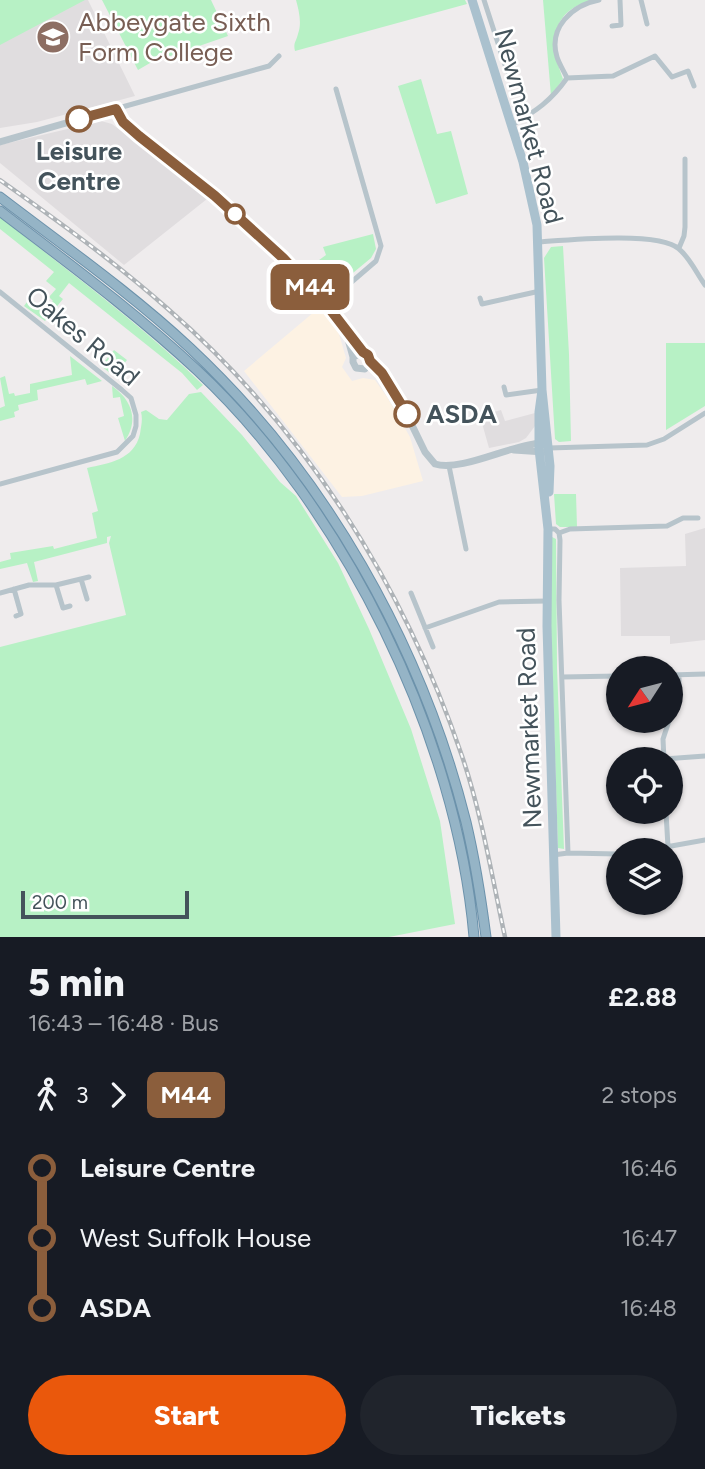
<!DOCTYPE html>
<html lang="en">
<head>
<meta charset="utf-8">
<style>
  :root { --surface:#171b24; --page:#20242c; --text:#f1f3f6; --muted:#9ea1a6; --accent:#ea580c }
  body { margin:0; font-family:Figtree,sans-serif; background:var(--page); color:var(--text); height:100vh; display:flex; flex-direction:column; font-size:26px; white-space:nowrap }
  * { box-sizing:border-box; margin:0 }
  p { font-size:23px; color:var(--muted) }
  .icon { flex:none; width:38px; height:38px; fill:none; stroke:currentColor; stroke-width:2; stroke-linecap:round; stroke-linejoin:round }
  .map { position:relative; height:937px; overflow:hidden }
  .drawer { display:flex; flex-direction:column; background:var(--surface); flex:1 }
  .drawer>* { flex:none }
  .badge { padding:0 14px; border-radius:10px; font-size:24px; line-height:46px }
  .needle { width:46px; rotate:234deg }
  .buttons { position:absolute; left:606px; top:656px; display:grid; gap:14px }
  .buttons a { display:grid; place-items:center; width:77px; height:77px; border-radius:50%; background:var(--surface); box-shadow:0 2px 5px #0004; font-size:35px }
  .scale { position:absolute; left:21px; bottom:18px; width:168px; box-sizing:border-box; padding-left:7px; border:4px solid #44535b; border-top:0; font-size:19px; line-height:24px; white-space:nowrap; color:#44535b; -webkit-text-stroke:5px #fff; paint-order:stroke }
  .map>.badge { position:absolute; translate:-50% -50%; box-shadow:0 0 0 4px #fff }
  .legs { display:flex; align-items:center; gap:10px; height:77px; padding:0 28px; font-size:23px }
  .legs p { margin-inline-start:auto }
  .head { display:flex; align-items:center; justify-content:space-between; height:119px; padding:0 28px }
  h1 { font-size:38px; font-weight:800; line-height:52px }
  .cta { display:flex; gap:14px; margin-top:auto; padding:14px 28px }
  .cta a { flex:1; height:80px; border-radius:42px; background:var(--accent); color:#fff; font-size:28px; font-weight:800; line-height:80px; text-align:center }
  .cta a+a { background:var(--page); color:var(--text) }
  ul { padding:0 28px; list-style:none }
  li { display:flex; align-items:center; gap:24px; height:70px; font-size:26px }
  li i { display:grid; place-items:center; width:10px; height:100%; margin:0 9px; background:currentColor }
  li i::after { content:''; width:18px; height:18px; margin:-9px; border:5px solid; border-radius:50%; background:var(--surface) }
  li p { margin-inline-start:auto }
  li:first-child i { background:linear-gradient(#0000 50%,currentColor 0) }
  li:last-child i { background:linear-gradient(currentColor 50%,#0000 0) }
  .map>svg:first-child { display:block }
  .commercial { fill:#fdf2e3 }
  .education { fill:#e0dddf }
  .green { fill:#b7f1c5 }
  .lines { fill:none; stroke-linecap:round; stroke-linejoin:round }
  .trunk-casing { stroke:#6c92ab; stroke-width:11 }
  .minor { stroke:#b7c4cb; stroke-width:5 }
  .tertiary { stroke:#b7c4cb; stroke-width:7 }
  .primary { stroke:#aac1ce; stroke-width:9 }
  .trunk { stroke:#95b4c6; stroke-width:9 }
  .rail-casing { stroke:#aeb3b7; stroke-width:4.5 }
  .rail { stroke:#fff; stroke-width:2; stroke-dasharray:5; stroke-linecap:butt }
  .line-1-casing { stroke:#fff; stroke-width:16 }
  .line-1 { stroke:#8b5e3c; stroke-width:10 }
  .stop-1-dot { fill:#fff; stroke:#8b5e3c; stroke-width:3.5 }
  .labels { text-anchor:middle; stroke-width:5; stroke-linejoin:round; paint-order:stroke }
  .education-label { font-size:26px; fill:#785e54; stroke:#fff; text-anchor:start }
  .street-label { font-size:26px; fill:#44535b; stroke:#fff }
  .stop-label { font-size:26px; font-weight:bold; fill:#44535b; stroke:#fff }
</style>
</head>
<body>
<div class="map">
<svg width="705" height="937" viewBox="0 0 705 937">
  <rect width="100%" height="100%" fill="#efeced"/>
  <path class="commercial" d="M320,307L339,334L346,358L342,367L352,381L363,378L375,380L387,397L410,437L423,481L362,496L342,497L244,371Z"/>
  <path class="education" d="M0,0H88L135,96L37,122L0,128Z
    M101,121L112,124L120,130L207,199L124,265L0,163V145Z
    M501,410L505,421L535,413V426L526,438L519,442L489,448L480,416Z
    M705,528V640L670,644V636H621L620,568L686,566L685,534Z"/>
  <path class="green" d="M0,0H85L0,45Z
    M102,0H211L228,36L150,63L138,70Z
    M296,0H465L467,4L295,51C293,43 296,42 298,34C302,23 299,11 296,0Z
    M543,0H594C550,10 549,43 563,79L551,96Z
    M421,79L437,134L451,131L468,194L436,204L398,86Z
    M0,217C69,272 140,323 203,385L197,390L182,373L69,283L59,296L63,299L45,321L24,306L30,298L45,310L53,301L49,297L56,289L46,281L54,272L0,229Z
    M373,234L376,249L371,258L330,292L308,268L326,255L323,247Z
    M563,246L569,354L571,441L559,442L555,439L544,258L551,247Z
    M666,343H705V406L666,430Z
    M114,350L127,360L114,376L101,366Z
    M70,356L102,381L87,385L85,379L37,390L38,400L18,405L19,410L14,412L15,417L0,421V408L5,406L0,378L5,376L9,394L14,393L15,396L30,393V384L72,375Z
    M112,386C132,400 139,420 125,441L118,418L124,416L120,397L113,398Z
    M201,392L242,435L280,482L296,496L338,563L369,629L411,729L440,821L455,924L389,937H0V647L126,615L109,543L111,536L107,537V543L34,562L38,581L33,582L27,563L0,569V562L11,559L10,553L53,546L54,549L97,538L92,513L98,511L87,468C109,463 134,460 140,434C141,426 143,420 141,412L146,410L159,419L167,420L189,394Z
    M554,494H576L577,527H560L556,524Z
    M552,537L556,539L557,668L564,849L558,848L550,600Z"/>
  <g class="lines">
    <defs>
      <path id="trunk" d="M0,197C64,246 131,293 190,348C325,474 421,644 466,822C475,860 481,898 486,937
        M0,211C68,263 136,313 198,371C344,508 457,737 474,937"/>
    </defs>
    <use href="#trunk" class="trunk-casing"/>
    <path class="minor" d="M484,0L507,71
      M641,0L647,24
      M612,26L621,25L620,0
      M567,78C564,71 559,64 557,57C548,28 572,5 599,0
      M115,109L269,66L279,56
      M512,125C536,111 551,101 567,78L613,76L655,56L672,77L688,71L694,86
      M539,242C567,240 660,231 679,249C690,258 697,274 705,285
      M679,248L684,236L685,227V159
      M0,292L122,390L131,398L136,415V426L133,436L117,452L0,484
      M480,298L482,304L540,291
      M326,304L376,261L381,246L336,89
      M504,387L506,395L542,390
      M549,448L647,445L664,439L705,413
      M449,466L466,549
      M548,529H555L559,533L560,540L559,600L568,853
      M559,533L570,529L667,526L683,518H698
      M81,579L87,599
      M56,585L63,608L70,606
      M14,589L21,614L16,616
      M0,593L29,585H56L89,577
      M411,593L433,647
      M425,628L499,602L547,601
      M670,675L705,674
      M562,677L618,676
      M670,718L679,699V675
      M664,759L705,756
      M664,760L663,739L669,721
      M666,812L668,847
      M649,850L705,840
      M553,855L568,853L618,854"/>
    <path class="tertiary" d="M0,142L115,109L123,122L139,136L205,188L251,229L326,304L346,331L382,373L408,417L425,452L435,464C462,472 512,444 542,443
      M346,332L353,357
      M363,352L353,357V362L356,368L365,369L371,361
      M514,450L544,452"/>
    <path class="primary" d="M472,0L523,162L537,225L542,390L550,466L549,492
      M542,390L539,412V449L548,529L547,626L556,937"/>
    <use href="#trunk" class="trunk"/>
    <defs>
      <path id="rail" d="M0,180C58,221 115,262 168,309C305,428 404,586 462,756C482,815 492,877 505,937"/>
    </defs>
    <use href="#rail" class="rail-casing"/>
    <use href="#rail" class="rail"/>
  </g>
  <g class="lines">
    <defs>
      <path id="line-1" d="M79,119L116,109L123,122L139,136L215,196L283,258L326,304L363,352L368,355L370,361L382,373L407,414"/>
    </defs>
    <use href="#line-1" class="line-1-casing"/>
    <use href="#line-1" class="line-1"/>
  </g>
  <defs>
    <symbol id="university-disc" viewBox="-11 -11 22 22"><circle r="9.5" fill="#8d6e63" stroke="#fff"/><path d="M0-5L7-2L0 1L-7-2ZM-4 1L0 2.5L4 1V4Q0 6-4 4Z" fill="#fff"/></symbol>
  </defs>
  <g fill-rule="evenodd">
    <use href="#university-disc" x="34" y="18" width="38" height="38"/>
  </g>
  <g class="stop-1-dot">
    <circle cx="79" cy="119" r="12"/>
    <circle cx="235" cy="214" r="9"/>
    <circle cx="407" cy="414" r="12"/>
  </g>
  <g class="labels">
    <g class="education-label">
      <text x="78" y="31">Abbeygate Sixth<tspan x="78" dy="30">Form College</tspan></text>
    </g>
    <g class="street-label">
      <text transform="translate(529 126) rotate(75)" y="9">Newmarket Road</text>
      <text transform="translate(83 336) rotate(40)" y="9">Oakes Road</text>
      <text transform="translate(529 728) rotate(-92)" y="9">Newmarket Road</text>
    </g>
    <g class="stop-label">
      <text x="79" y="160">Leisure<tspan x="79" dy="30">Centre</tspan></text>
      <text x="426" y="423" text-anchor="start">ASDA</text>
    </g>
  </g>
</svg>
<div class="buttons">
<a><svg class="needle" viewBox="-14 -14 28 28"><path d="M0-13l5 13h-10z" fill="#e53935"/><path d="M0 13l5-13h-10z" fill="#9ea1a6"/></svg></a>
<a><svg class="icon" aria-label="locate" viewBox="0 0 24 24"><circle cx="12" cy="12" r="6"/><path d="M12 2v4M12 18v4M2 12h4M18 12h4"/></svg></a>
<a><svg class="icon" aria-label="layers" viewBox="0 0 24 24"><path d="M12 4l9 5-9 5-9-5zM3 14l9 5 9-5"/></svg></a>
</div>
<div class="scale">200 m</div>
<b class="badge" style="left:310px;top:287px;background:#8b5e3c;color:#fff">M44</b>
</div>
<section class="drawer">
<div class="head"><div><h1>5 min</h1><p>16:43 – 16:48 · Bus</p></div><b>£2.88</b></div>
<div class="legs"><svg class="icon" aria-label="walk" viewBox="0 0 24 24"><circle cx="13" cy="4" r="2"/><path d="M13 8l-2 6 4 7M11 14l-3 7M7 12l3-4h3l4 4"/></svg>3<svg class="icon" aria-label="forward" viewBox="0 0 24 24"><path d="M9 5l7 7-7 7"/></svg><b class="badge" style="background:#8b5e3c;color:#fff">M44</b><p>2 stops</p></div>
<ul>
<li><i style="color:#8b5e3c"></i><b>Leisure Centre</b><p>16:46</p></li>
<li><i style="color:#8b5e3c"></i><span>West Suffolk House</span><p>16:47</p></li>
<li><i style="color:#8b5e3c"></i><b>ASDA</b><p>16:48</p></li>
</ul>
<div class="cta"><a>Start</a><a>Tickets</a></div>
</section>
</body>
</html>
